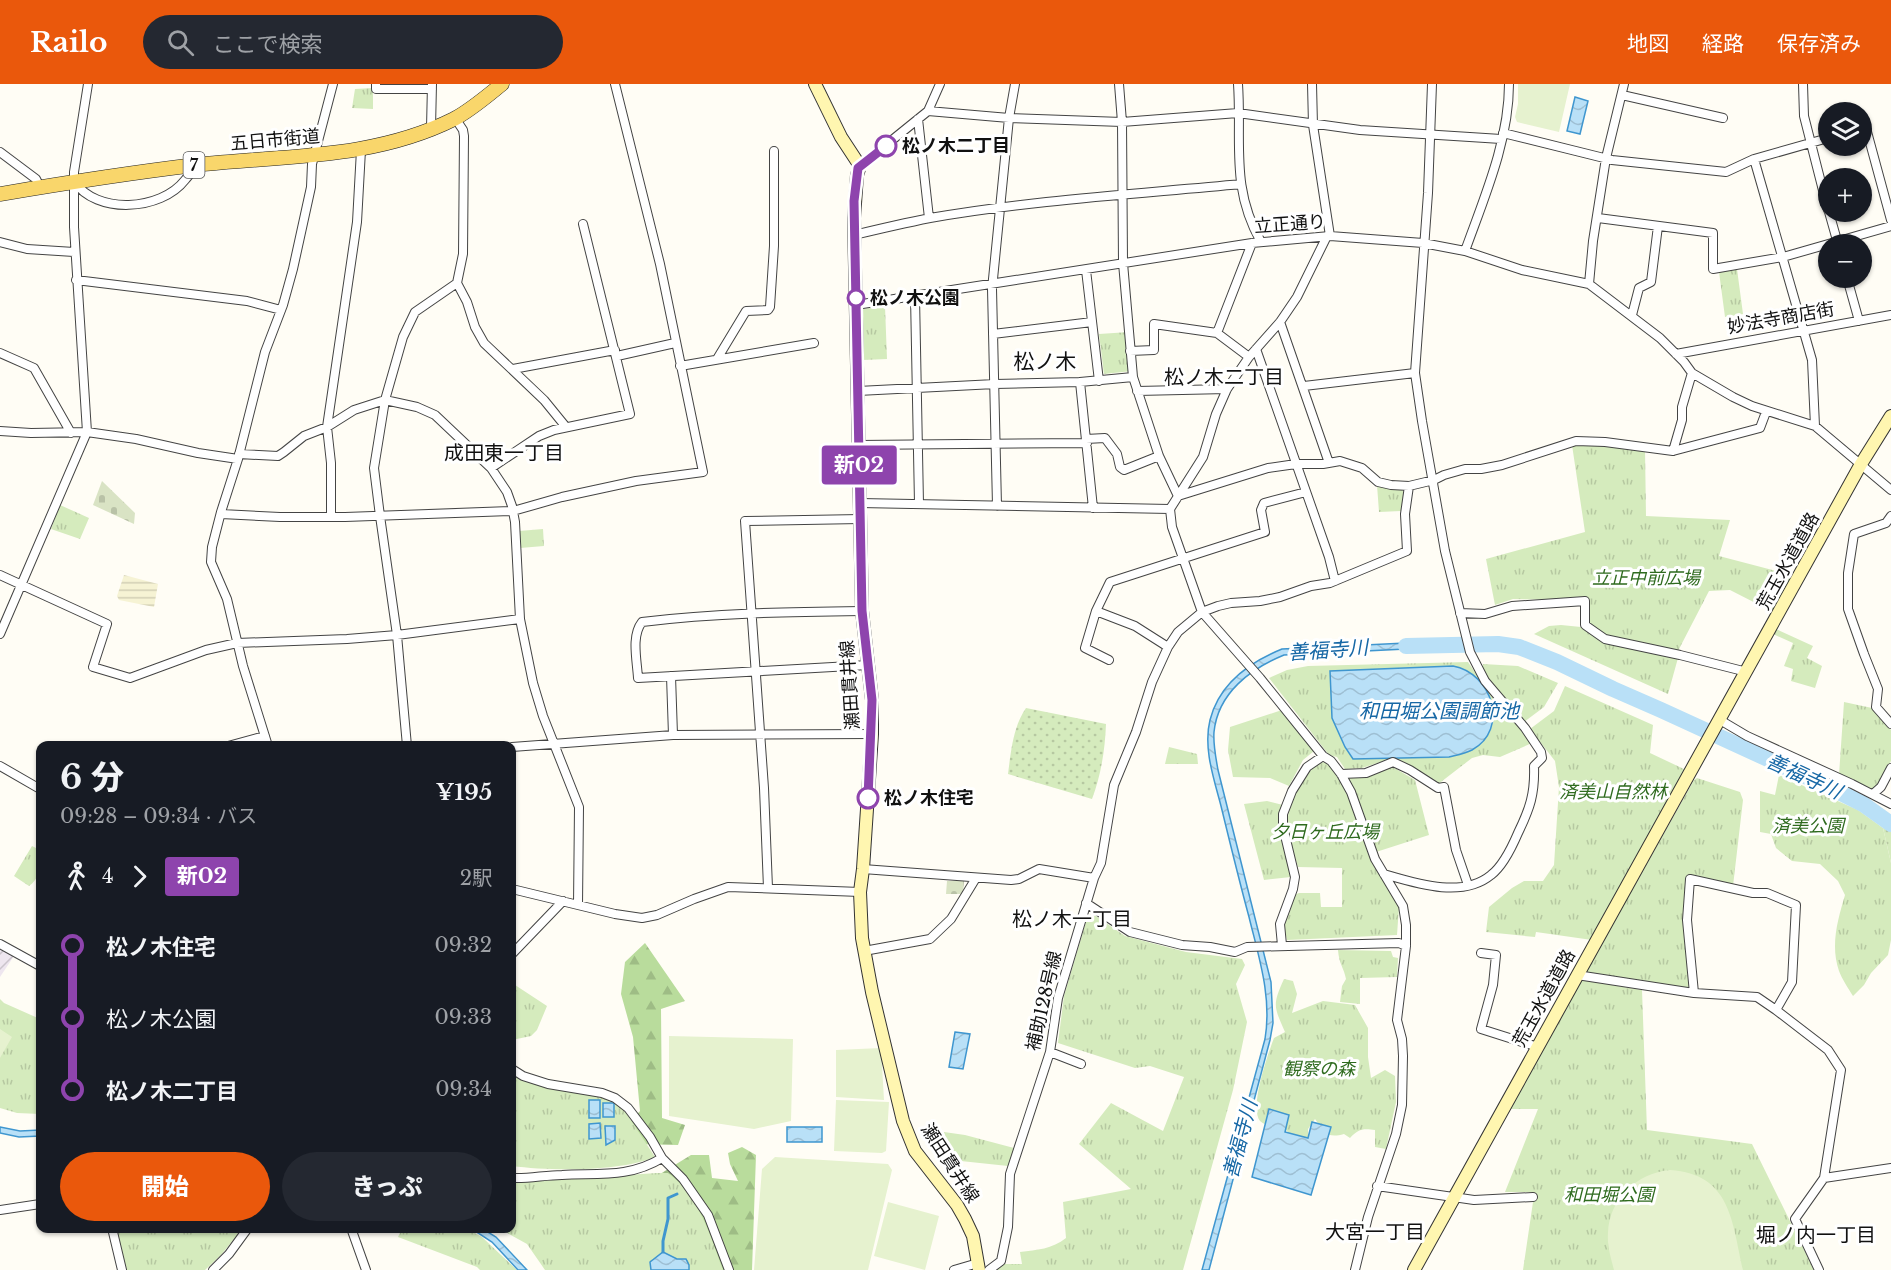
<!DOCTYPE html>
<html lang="ja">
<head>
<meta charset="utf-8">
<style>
  :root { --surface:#171b24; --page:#242831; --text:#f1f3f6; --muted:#9ea1a6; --accent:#ea580c }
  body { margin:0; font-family:"Libre Baskerville","Noto Sans JP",serif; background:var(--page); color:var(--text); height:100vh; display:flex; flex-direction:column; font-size:22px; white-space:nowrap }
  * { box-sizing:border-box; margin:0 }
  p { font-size:20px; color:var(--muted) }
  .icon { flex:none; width:33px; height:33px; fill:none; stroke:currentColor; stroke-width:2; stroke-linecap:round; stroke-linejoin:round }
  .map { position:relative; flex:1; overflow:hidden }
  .panel { position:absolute; left:36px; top:657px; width:480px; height:492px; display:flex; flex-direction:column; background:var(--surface); border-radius:12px; box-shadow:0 2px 4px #0004 }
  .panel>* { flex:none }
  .badge { padding:0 12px; border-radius:4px; font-size:21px; line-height:39px }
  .fabs { position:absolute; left:1818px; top:18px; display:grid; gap:12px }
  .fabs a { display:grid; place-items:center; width:54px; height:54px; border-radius:50%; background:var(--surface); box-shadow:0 2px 4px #0004; font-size:30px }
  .map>.badge { position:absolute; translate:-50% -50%; box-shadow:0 0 0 3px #fff }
  .legs { display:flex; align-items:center; gap:9px; height:66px; padding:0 24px; font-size:20px }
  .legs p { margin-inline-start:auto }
  .overview { display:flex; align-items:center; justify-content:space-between; height:102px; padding:0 24px }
  h1 { font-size:33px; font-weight:800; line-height:45px }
  .action { display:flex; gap:12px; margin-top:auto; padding:12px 24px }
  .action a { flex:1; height:69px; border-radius:36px; background:var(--accent); color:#fff; font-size:24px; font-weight:800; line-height:69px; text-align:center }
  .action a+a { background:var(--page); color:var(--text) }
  ul { padding:0 24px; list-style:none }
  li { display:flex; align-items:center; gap:21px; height:72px; font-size:22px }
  li i { display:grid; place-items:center; width:9px; height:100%; margin:0 8px; background:currentColor }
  li i::after { content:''; width:15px; height:15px; margin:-8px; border:4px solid; border-radius:50%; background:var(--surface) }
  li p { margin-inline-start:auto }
  li:first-child i { background:linear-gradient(#0000 50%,currentColor 0) }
  li:last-child i { background:linear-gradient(currentColor 50%,#0000 0) }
  header { display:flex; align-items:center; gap:36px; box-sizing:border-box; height:84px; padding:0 30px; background:var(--accent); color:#fff }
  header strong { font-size:28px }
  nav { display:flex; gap:33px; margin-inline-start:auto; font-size:21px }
  .search { width:420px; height:54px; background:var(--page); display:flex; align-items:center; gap:15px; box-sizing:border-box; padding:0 21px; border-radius:33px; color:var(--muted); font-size:22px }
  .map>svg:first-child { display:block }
  .industrial { fill:url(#industrial-furrows) }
  .farmland { fill:url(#farmland-rules) }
  .grass { fill:url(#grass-dots) }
  .forest { fill:url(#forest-firs) }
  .cemetery { fill:url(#cemetery-stones) }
  .park { fill:url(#park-tufts) }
  .pitch { fill:#e6f2cf }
  .water { fill:url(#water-waves); stroke:#3f96cf; stroke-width:1.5 }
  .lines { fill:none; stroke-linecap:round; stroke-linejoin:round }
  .stream { stroke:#3f96cf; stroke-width:3 }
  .river { stroke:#b9e0f7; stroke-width:16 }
  .minor-casing { stroke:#444; stroke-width:10 }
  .secondary-casing { stroke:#333; stroke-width:14 }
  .primary-casing { stroke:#222; stroke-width:15 }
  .minor { stroke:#fff; stroke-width:8 }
  .secondary { stroke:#fff6b0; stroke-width:12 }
  .primary { stroke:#f9d66b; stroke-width:14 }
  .line-1-casing { stroke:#fff; stroke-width:14 }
  .line-1 { stroke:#8e44ad; stroke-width:9 }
  .stop-1-dot { fill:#fff; stroke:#8e44ad; stroke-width:3 }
  .labels { text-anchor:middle; stroke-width:6; stroke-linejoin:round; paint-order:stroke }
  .shield { fill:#fff; stroke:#585858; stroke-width:1.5 }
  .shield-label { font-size:16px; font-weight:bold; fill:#111 }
  .street-label { font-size:18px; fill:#111; stroke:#fff }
  .stop-label { font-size:18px; font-weight:bold; fill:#111; stroke:#fff; text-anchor:start }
  .park-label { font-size:18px; font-style:italic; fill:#2f6b1f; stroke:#fff }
  .neighbourhood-label { font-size:20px; fill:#111; stroke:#fff }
  .water-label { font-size:20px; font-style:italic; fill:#1768a6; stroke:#fff }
  .quarter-label { font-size:21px; fill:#111; stroke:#fff }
</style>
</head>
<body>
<header>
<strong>Railo</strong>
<div class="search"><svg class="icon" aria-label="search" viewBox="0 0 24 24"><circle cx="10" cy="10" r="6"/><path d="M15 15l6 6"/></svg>ここで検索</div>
<nav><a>地図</a><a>経路</a><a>保存済み</a></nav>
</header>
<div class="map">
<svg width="1891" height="1186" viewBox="0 0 1891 1186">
  <defs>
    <pattern id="industrial-furrows" width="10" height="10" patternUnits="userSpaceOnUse" patternTransform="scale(1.5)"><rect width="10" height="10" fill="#eee6ef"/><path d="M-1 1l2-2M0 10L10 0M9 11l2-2" fill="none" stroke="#cbc4cc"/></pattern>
    <pattern id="farmland-rules" width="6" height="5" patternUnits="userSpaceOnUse" patternTransform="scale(1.5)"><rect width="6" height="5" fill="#f6f3d4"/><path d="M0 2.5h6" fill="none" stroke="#d2cfb5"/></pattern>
    <pattern id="grass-dots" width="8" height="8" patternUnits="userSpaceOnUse" patternTransform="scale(1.5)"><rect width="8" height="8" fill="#d5ebbd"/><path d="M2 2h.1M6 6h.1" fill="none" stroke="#b6c8a1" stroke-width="1.8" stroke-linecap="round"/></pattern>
    <pattern id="forest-firs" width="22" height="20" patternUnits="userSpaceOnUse" patternTransform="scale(1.5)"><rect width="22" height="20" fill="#b9dc9c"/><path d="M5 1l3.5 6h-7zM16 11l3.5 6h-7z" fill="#9ebc85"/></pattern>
    <pattern id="cemetery-stones" width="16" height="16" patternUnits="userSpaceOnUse" patternTransform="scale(1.5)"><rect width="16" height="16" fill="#d9e3c4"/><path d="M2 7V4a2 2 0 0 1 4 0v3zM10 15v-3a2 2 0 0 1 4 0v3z" fill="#b9c2a7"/></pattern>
    <pattern id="park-tufts" width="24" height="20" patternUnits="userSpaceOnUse" patternTransform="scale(1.5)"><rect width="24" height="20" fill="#d5ebbd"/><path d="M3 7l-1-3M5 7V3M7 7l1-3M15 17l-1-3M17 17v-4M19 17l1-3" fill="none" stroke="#b6c8a1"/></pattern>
    <pattern id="water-waves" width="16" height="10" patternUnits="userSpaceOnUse" patternTransform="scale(1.5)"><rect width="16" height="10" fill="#b9e0f7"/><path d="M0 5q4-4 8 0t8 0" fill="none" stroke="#9ebfd3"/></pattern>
  </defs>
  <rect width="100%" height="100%" fill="#fffdf5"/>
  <path class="industrial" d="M0,865L14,872L0,893Z"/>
  <path class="farmland" d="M124,491L158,500L154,523L119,516L117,512Z"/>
  <path class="grass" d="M1026,624L1106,640C1105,666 1101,691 1092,715L1008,690C1011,667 1013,643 1026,624Z
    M1883,744L1891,746V779Z"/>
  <path class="forest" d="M645,859L685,917L661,925L662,1034L685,1041L678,1061L633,1060L628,1040L640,1027L633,953L621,910L625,878Z
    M742,1063L756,1071L752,1186H578L647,1098L691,1071H709L712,1094L738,1097L730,1080L728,1069Z"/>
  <path class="cemetery" d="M102,397L135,429L134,440L93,421Z
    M947,797H964L963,810H946Z"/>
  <path class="park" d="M373,4V25L352,24L355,5Z
    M1737,185L1743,230L1725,233L1719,188Z
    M885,222L887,275L863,276V225Z
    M1129,248L1132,287L1104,290L1099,250Z
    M1575,359L1645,365L1646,432L1730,436L1719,472L1795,492L1775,529L1730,506L1709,507L1678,567L1607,553L1588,540L1587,513L1565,516L1513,515L1495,521L1486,475L1585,448L1572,361Z
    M1377,401L1401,405L1404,408L1401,427L1379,428Z
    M60,421L89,434L80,455L51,445Z
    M543,445L544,462L520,464L519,447Z
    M1561,541L1581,543L1604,558L1678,574L1668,610L1534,550L1549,542Z
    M1776,545L1813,562L1807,574L1822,582L1815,604L1791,597L1793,585L1784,582L1793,559L1773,550Z
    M1468,578L1481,597L1532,659L1500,673L1483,671L1472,674L1437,701L1400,676H1387L1362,684L1345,685L1337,673L1329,671L1269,594L1287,586L1308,582Z
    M1483,580L1518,582L1558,599L1544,623L1524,638L1483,588Z
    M1565,602L1653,641L1650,669L1686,686L1592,856L1536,848L1535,853L1486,848L1489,823L1512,804L1524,797H1543L1554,781L1559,703L1555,677L1530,645L1554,627Z
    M1844,618L1872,624L1891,646V677L1875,706L1839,691Z
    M1282,626L1314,667L1303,676L1289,702L1270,694L1233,693L1228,666L1230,643Z
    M1169,663L1197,670L1198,680H1165Z
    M1327,678L1338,691L1348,709L1371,776L1399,823L1397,851L1287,856L1283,840L1289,830L1294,811L1299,809H1320L1321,823H1342V784L1298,783C1294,770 1288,755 1288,742C1286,717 1302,698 1316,679Z
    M1391,682L1415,696L1429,751L1376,768L1347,694Z
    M1779,691L1858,726L1883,744L1891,779V856L1888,871L1871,889L1864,901L1853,912C1848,904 1842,895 1839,887C1830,861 1838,835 1845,811L1838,797L1820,780L1792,777L1776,764L1771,750L1760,748V707L1775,711Z
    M1697,694L1740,708L1743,716L1733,802L1687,792L1691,905L1586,888L1694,696Z
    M1267,717L1283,721L1291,793L1264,796L1244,720Z
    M32,762L40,766C41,780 41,794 29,802L14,792Z
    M1093,830L1125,852L1186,868L1242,875L1245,881L1236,900L1247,938L1233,1006L1183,1186H995L1004,1180H1022L1020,1168C1037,1166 1052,1165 1066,1154L1063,1118L1131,1105L1079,1060L1111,1019L1163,1047L1184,993L1150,982L1135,984L1058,959L1064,912L1088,831Z
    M1338,866L1391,867L1393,873L1398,874L1397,893L1360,894V920L1340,918L1342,902L1346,895C1344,884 1339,880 1338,866Z
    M1284,895L1293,897L1297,910L1292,929L1323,917L1355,921L1368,944V973L1371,994L1385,986L1395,992L1396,1018L1386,1065L1375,1063V1046C1363,1044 1358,1045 1350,1054L1344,1050C1327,1055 1324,1048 1315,1035L1308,1045V1054L1293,1053L1283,1043C1275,1042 1266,1043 1260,1037C1249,1023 1268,970 1274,954L1285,948C1274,923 1272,921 1284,895Z
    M1582,896L1642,906L1647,1046L1752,1060L1814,1186H1523L1533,1118V1108H1505L1538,1025H1509Z
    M512,899L547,922L537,946L531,952L512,956Z
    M0,915L4,919L40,935V1030L17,1029L0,1024Z
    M512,990L524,995L604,1012L621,1021L655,1073C619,1088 550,1087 512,1082Z
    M944,1048L965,1051L1014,1064L1008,1082L942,1075Z
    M657,1089H668C699,1112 710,1151 723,1186H545L527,1160L500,1145L512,1144V1098H523Z
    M115,1145H242L221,1171L205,1186H127Z
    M402,1145H467L482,1153L517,1186H480L477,1183L398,1153Z"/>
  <path class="pitch" d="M1518,0H1570L1559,48L1517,38L1515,33L1518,20Z
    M0,945L12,953L0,974Z
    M669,952L793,955L791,1037L754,1045L669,1032Z
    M881,964L884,1016L836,1013V966Z
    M836,1016L889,1018L886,1067L882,1069L834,1067Z
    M775,1073L888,1080L892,1086L868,1186H754L762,1085Z
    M1670,1086C1731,1090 1732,1138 1743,1186H1614C1611,1174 1607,1162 1608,1149C1609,1115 1637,1089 1670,1086Z
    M888,1118L939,1132L925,1186L874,1172Z"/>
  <path class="water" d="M1575,13L1588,17L1580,50L1567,47Z
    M1426,558V564L1284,571C1250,585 1218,609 1214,648C1213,661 1216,674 1218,686L1271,898L1273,939L1270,956L1209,1186H1202L1265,955C1272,913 1259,874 1249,833C1239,796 1230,759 1221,722C1214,695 1203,664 1210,636C1219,600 1250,578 1282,565Z
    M1453,582C1492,589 1510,645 1472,666C1464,670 1457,671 1449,673L1353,675L1345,663L1332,634L1330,587Z
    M955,948L970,950L963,985L949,983Z
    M589,1016H600V1034H589Z
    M603,1019H614V1033H603Z
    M1269,1025L1289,1031L1285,1048L1308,1054L1312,1038L1331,1043L1311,1111L1252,1093Z
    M600,1039L601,1054L589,1055V1040Z
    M605,1042H615V1056L606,1061Z
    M0,1043L20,1047L40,1046V1052L19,1053L0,1049Z
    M787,1043H822V1058H787Z
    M472,1145H483L496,1153L527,1186H518L492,1158Z
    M663,1168L677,1175H686L689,1181V1186H651L650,1178Z"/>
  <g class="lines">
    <path class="stream" d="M663,1168V1157L668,1135V1114L677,1110"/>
    <path class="river" d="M1406,562L1498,560L1519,563L1557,578L1613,605L1661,626L1829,703L1863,720L1891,740"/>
    <defs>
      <path id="minor" d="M376,0V5H432
        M1119,0L1122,38L1123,179L1133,293L1159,372L1178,412
        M1238,0C1242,58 1230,103 1261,158
        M1312,0L1313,41L1330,152
        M1803,0L1804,32L1828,126
        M1622,11L1723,34
        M928,27L1009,34L1122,38L1238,29L1360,46L1501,55
        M918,35L929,134
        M431,44L432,0
        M1862,45L1866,44L1891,136
        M1503,49L1612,76L1726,88L1754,75L1828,54
        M0,68L36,95L40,103
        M1754,75L1812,276L1815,342
        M860,82L928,27L940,0
        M74,97C96,131 161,127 185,96C189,91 194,87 195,81
        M1829,128L1838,160
        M1598,134L1713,149V185L1783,173L1891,142
        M854,151C879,145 905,139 930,134C1033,116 1137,110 1241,100
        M1327,152L1297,213L1280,238L1249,273L1227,305L1216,330L1203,373L1170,425L1172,443L1202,528L1260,594L1323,672L1331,677L1341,690L1351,708L1375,775L1403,822L1406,841V862L1397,936L1402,955L1403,972L1402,1021L1396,1050L1368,1133L1355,1186
        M0,158L27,165L74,168
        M1465,167C1484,114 1509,57 1509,0
        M1086,186L1099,297
        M1847,194L1859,237
        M76,196L247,217L281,226
        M457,199L467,218L475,243L484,259L544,316L566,343
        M1589,200L1593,157L1606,74L1624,0
        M915,212L919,420
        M856,221L1252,159L1330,152L1423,159L1465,167L1522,186L1589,200L1660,254L1684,278L1692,289L1733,313L1752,322L1815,342L1891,406
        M1632,231L1639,204L1651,198L1658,142
        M1280,238L1329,379
        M1217,249L1252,159
        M993,250L1092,238
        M1256,265L1329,473L1335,497
        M1130,267L1154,266V240L1217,249L1249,273
        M0,269L34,284L71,349
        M1676,270L1891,231
        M617,272L675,259
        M717,275L746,227L768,226L770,223L774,162V67
        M680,282L814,259
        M513,285L615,266
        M1080,298L1093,424
        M1304,302L1415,289
        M858,307L995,300L1080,298L1133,293
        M1137,307L1227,305
        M0,347L31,349L87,348L136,355L198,369L238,375
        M1086,355L1105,354L1117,370L1120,383L1124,386L1159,372
        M858,361L1087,359
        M1673,367L1682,336V323L1692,289
        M239,370L278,372L284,368L304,352L327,343L354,326L385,316L417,323L435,331L491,384L507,408L512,422L515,438L520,535L533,599L543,632L579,723L578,821
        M491,384L539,352L554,346L630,330L583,140
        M1178,412L1268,384L1296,380H1323L1340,377L1362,384L1378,398L1391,401L1409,402L1434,396L1444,391L1465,385H1481L1502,381L1576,357L1605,358L1673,367L1760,344L1766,328
        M860,419L1170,425
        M997,422L992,205L1009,34L1015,0
        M221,430L280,433H345L513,427L562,413L636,397L703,388L660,180L615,0
        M1891,432L1886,439L1854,450L1848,489V525L1864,570L1878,605L1876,623L1891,640
        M331,433V379L327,343L357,138L361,66
        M0,491L107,540L93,583L130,594L206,566L237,559L347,555L397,551L520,535
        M862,527C788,528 715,529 642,538C631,552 637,576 638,594L868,581
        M1096,527L1135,542L1168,563
        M1460,529L1485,530L1512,522L1585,517V541L1605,555L1680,571L1747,588
        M0,550L87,348L74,143V88L88,0
        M1109,576L1085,564L1096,527L1110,498L1265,448L1261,426L1264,419L1306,408
        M671,592L673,651
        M1720,636L1747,652L1852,700L1891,720
        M228,662L265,652
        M268,662L243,582L227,515L211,478L212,463L221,428L238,375L265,268L283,221L293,185L311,103L312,80L333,0
        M407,662L397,551L380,432L374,384L385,316L403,253L415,228L457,199L463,170L464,52L463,46L455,34
        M512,663L673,651L872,650
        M0,682L40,705
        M1341,690L1366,689L1393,678L1410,686L1438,704L1444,703L1456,766L1468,801
        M1873,710L1881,703L1891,684
        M863,785L1011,796L1019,795L1039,785L1094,794
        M1384,790C1415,799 1462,815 1491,791C1503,782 1512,763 1518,749C1530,724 1535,710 1534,682L1542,674L1541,668L1525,644L1485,597L1470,568L1445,467L1422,337L1415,289L1428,109L1432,0
        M768,804L764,704L745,437L861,435
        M512,805L615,830L642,834L657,831L694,815L728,803L860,808
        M1086,819L1130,848L1182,861L1210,863L1235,868L1247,863L1399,859L1406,862
        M0,860L40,882
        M1282,861L1280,840L1293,805L1295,793L1283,743V730L1292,707L1307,683L1323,672
        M864,867L930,855L951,835L976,794
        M1481,869L1496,871L1493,901L1481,945L1538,963
        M512,870L563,817
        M1577,891L1694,909L1757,913L1776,926L1828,966L1841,986L1824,1094L1795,1135L1819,1186
        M1694,909L1687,836L1690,795L1753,809H1767L1796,821L1792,898L1776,926
        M1050,968L1081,980
        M512,985L523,992L548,1000L602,1009L615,1014L628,1024L650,1053L662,1074L683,1095L708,1131L729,1186
        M512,1094C529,1095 545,1091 562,1091C599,1089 629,1094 662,1074
        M1824,1094L1891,1084
        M1377,1102L1474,1116L1533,1113
        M0,1126L40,1120
        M112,1144L122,1186
        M351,1144L366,1186
        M213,1186L229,1170L248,1144
        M954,1186L978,1179
        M989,1186L1001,1177L1008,1143L1010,1090L1050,968L1058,914L1094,794L1101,779L1114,701L1136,648L1152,598L1168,563L1178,548L1202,528L1218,522L1231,519L1260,517L1280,513L1311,502L1330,499L1407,467L1405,430L1409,402"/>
      <path id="secondary" d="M815,0L841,53L860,82L857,91L854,134L862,527L872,616V650L863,785L860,808L862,854L872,908L903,1037L915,1067L957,1121L965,1135L973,1152L979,1186
        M1414,1186L1861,380L1891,332"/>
      <path id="primary" d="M0,110C65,99 129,89 195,81C283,71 372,76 454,35C471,26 487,12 502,0"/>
    </defs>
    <use href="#minor" class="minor-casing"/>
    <use href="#secondary" class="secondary-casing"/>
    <use href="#primary" class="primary-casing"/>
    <use href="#minor" class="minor"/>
    <use href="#secondary" class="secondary"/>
    <use href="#primary" class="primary"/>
  </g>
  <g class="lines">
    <defs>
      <path id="line-1" d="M868,714L872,616L862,527L854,117L858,84L886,62"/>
    </defs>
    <use href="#line-1" class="line-1-casing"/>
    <use href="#line-1" class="line-1"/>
  </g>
  <g class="stop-1-dot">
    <circle cx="886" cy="62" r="10"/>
    <circle cx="856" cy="214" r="8"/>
    <circle cx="868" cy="714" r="10"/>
  </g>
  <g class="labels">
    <rect class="shield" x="183.5" y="68" width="21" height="26" rx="4.5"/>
    <g class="shield-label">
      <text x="194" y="87">7</text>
    </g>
    <g class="street-label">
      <text transform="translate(275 56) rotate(-5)" y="6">五日市街道</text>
      <text transform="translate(1290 140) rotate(-4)" y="6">立正通り</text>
      <text transform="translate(1781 234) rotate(-10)" y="6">妙法寺商店街</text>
      <text transform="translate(1788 477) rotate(-61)" y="6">荒玉水道道路</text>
      <text transform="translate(850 601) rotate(-94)" y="6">瀬田貫井線</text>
      <text transform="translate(1544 914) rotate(-61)" y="6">荒玉水道道路</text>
      <text transform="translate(1044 917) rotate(-77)" y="6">補助128号線</text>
      <text transform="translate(950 1079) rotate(57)" y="6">瀬田貫井線</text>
    </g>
    <g class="stop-label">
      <text x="902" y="68">松ノ木二丁目</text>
      <text x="870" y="220">松ノ木公園</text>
      <text x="884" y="720">松ノ木住宅</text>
    </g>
    <g class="park-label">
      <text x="1646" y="500">立正中前広場</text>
      <text x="1613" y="714">済美山自然林</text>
      <text x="1808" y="748">済美公園</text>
      <text x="1325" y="754">夕日ヶ丘広場</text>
      <text x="1319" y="991">観察の森</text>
      <text x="1609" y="1117">和田堀公園</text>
    </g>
    <g class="neighbourhood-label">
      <text x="1224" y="300">松ノ木二丁目</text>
      <text x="504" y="376">成田東一丁目</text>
      <text x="1072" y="842">松ノ木一丁目</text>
      <text x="1375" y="1155">大宮一丁目</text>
      <text x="1816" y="1158">堀ノ内一丁目</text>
    </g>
    <g class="water-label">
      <text transform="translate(1328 566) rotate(-4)" y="7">善福寺川</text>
      <text x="1439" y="634">和田堀公園調節池</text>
      <text transform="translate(1804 692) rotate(25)" y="7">善福寺川</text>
      <text transform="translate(1240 1055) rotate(-75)" y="7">善福寺川</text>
    </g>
    <g class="quarter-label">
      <text x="1045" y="285">松ノ木</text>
    </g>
  </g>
</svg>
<div class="fabs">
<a><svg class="icon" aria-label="layers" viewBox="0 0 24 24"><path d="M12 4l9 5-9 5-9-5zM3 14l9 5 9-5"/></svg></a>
<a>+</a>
<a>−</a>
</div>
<b class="badge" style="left:859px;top:381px;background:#8e44ad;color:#fff">新02</b>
<section class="panel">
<div class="overview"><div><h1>6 分</h1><p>09:28 – 09:34 · バス</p></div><b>¥195</b></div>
<div class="legs"><svg class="icon" aria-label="walk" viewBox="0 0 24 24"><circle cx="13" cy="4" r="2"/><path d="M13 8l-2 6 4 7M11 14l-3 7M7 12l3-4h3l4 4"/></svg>4<svg class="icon" aria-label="forward" viewBox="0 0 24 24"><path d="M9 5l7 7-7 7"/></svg><b class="badge" style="background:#8e44ad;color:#fff">新02</b><p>2駅</p></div>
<ul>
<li><i style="color:#8e44ad"></i><b>松ノ木住宅</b><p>09:32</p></li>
<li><i style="color:#8e44ad"></i><span>松ノ木公園</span><p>09:33</p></li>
<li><i style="color:#8e44ad"></i><b>松ノ木二丁目</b><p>09:34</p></li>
</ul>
<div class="action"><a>開始</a><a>きっぷ</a></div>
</section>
</div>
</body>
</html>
